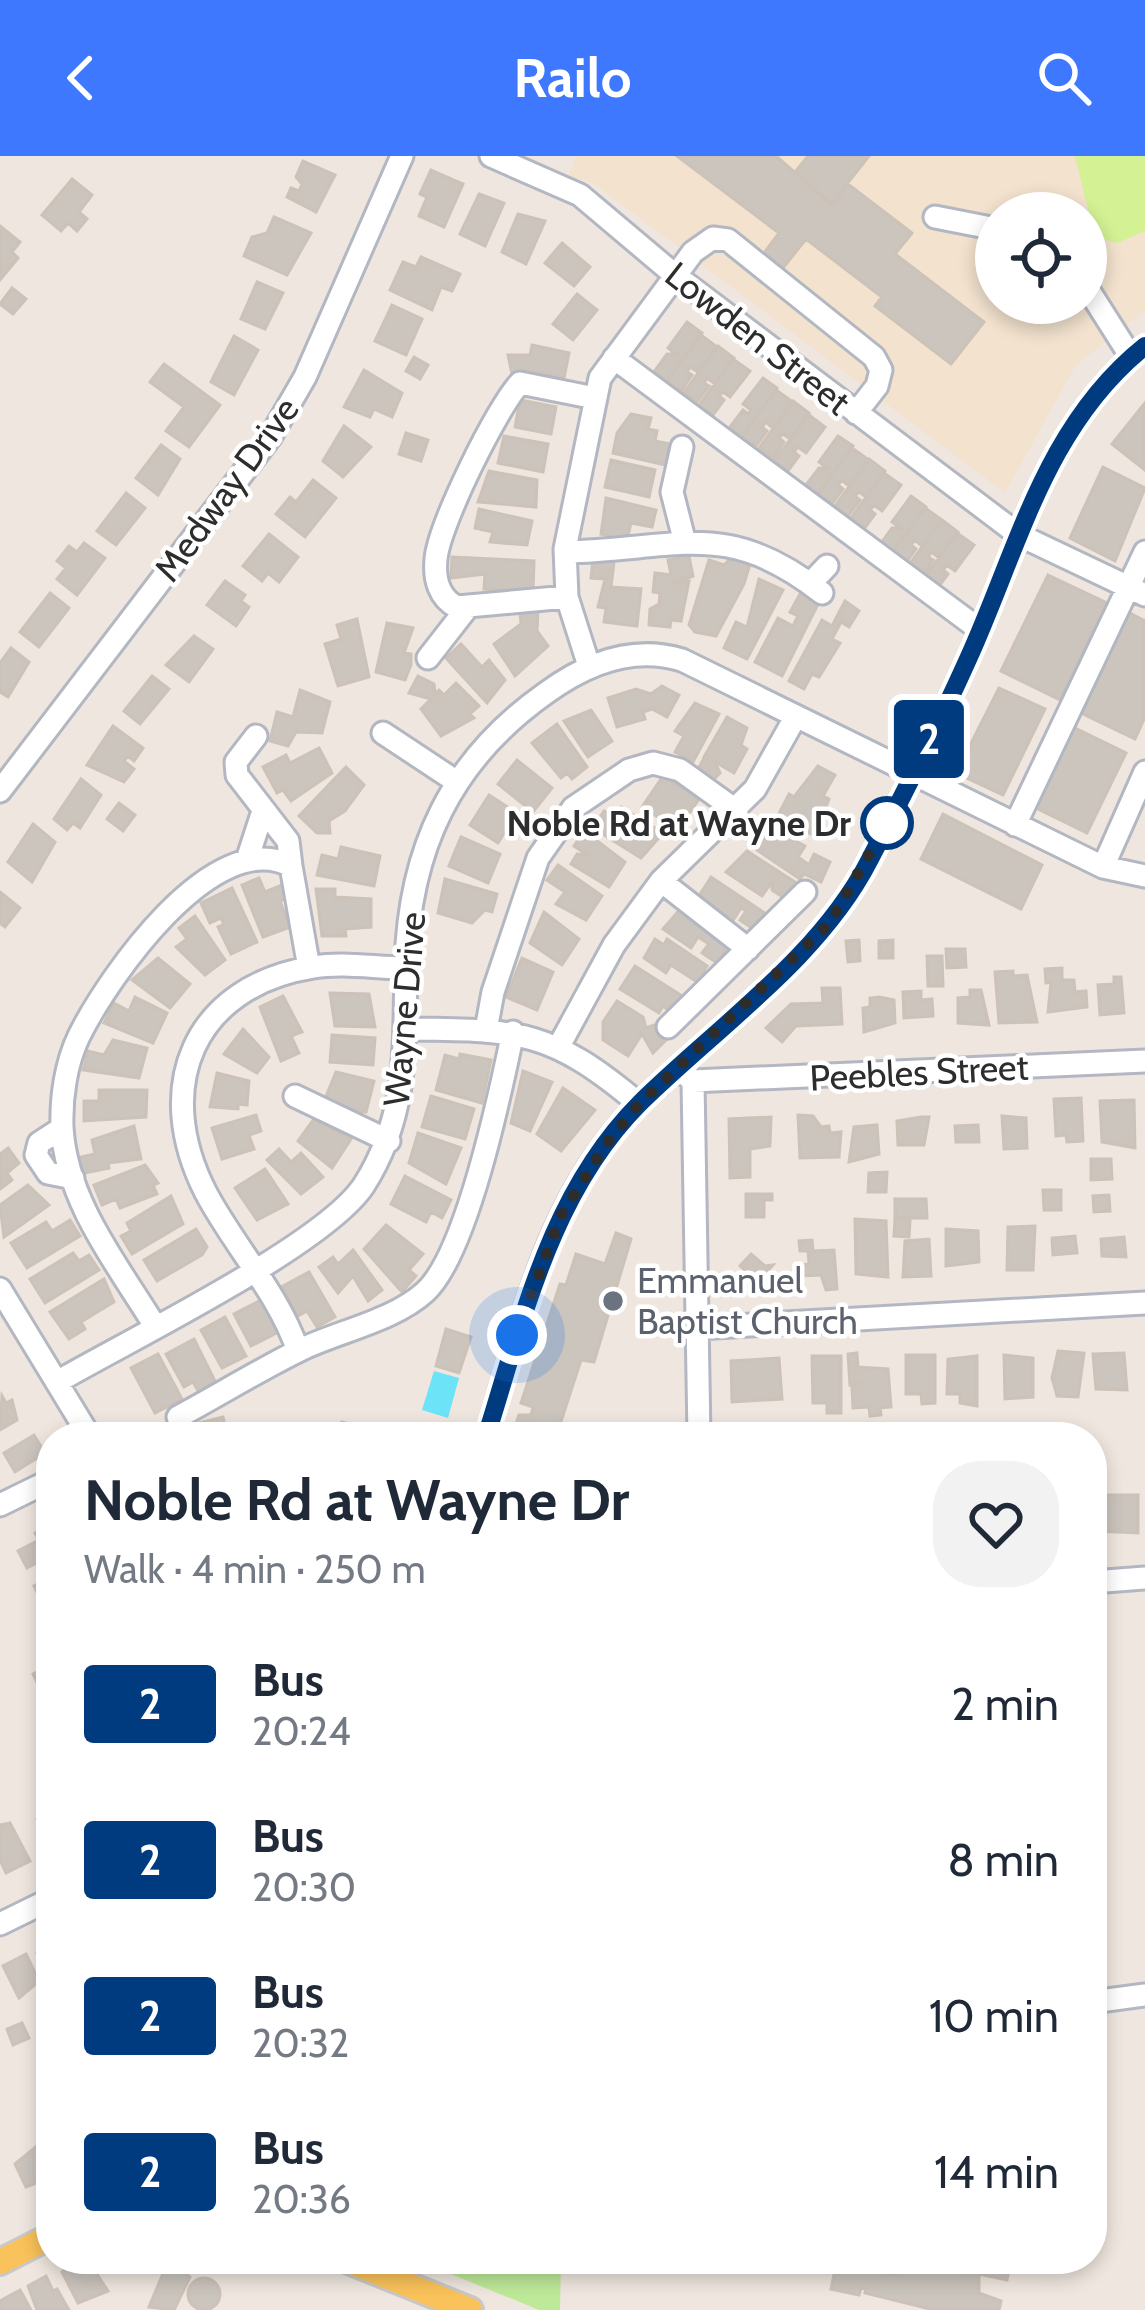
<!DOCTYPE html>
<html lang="en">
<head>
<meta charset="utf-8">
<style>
  :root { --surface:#fff; --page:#f2f2f3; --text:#1f2937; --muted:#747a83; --accent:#3d78ff }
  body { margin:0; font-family:Cabin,sans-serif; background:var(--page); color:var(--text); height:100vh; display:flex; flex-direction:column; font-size:45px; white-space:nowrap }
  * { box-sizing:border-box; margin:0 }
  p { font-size:39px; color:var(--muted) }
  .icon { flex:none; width:66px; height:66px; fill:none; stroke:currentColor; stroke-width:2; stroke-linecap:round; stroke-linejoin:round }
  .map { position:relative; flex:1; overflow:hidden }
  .panel { position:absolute; left:36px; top:1266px; width:1071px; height:852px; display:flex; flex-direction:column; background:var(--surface); border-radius:48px; box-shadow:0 6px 18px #0003 }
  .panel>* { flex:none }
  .badge { padding:0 24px; border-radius:9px; font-size:42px; line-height:78px }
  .tools { position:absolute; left:975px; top:36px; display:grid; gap:24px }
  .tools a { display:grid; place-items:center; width:132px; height:132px; border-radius:50%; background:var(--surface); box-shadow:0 6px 18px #0003; font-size:60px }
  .you { position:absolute; width:60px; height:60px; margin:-30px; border:9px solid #fff; border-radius:50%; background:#1a73e8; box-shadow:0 0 0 18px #1a73e833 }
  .map>.badge { position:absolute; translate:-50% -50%; box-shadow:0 0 0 6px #fff }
  .round { display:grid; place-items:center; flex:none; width:126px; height:126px; border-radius:48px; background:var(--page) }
  .headline { display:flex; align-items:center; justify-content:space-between; height:204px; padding:0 48px }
  h1 { font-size:57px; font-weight:700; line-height:90px }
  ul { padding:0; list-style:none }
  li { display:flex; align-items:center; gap:36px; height:156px; padding:0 48px }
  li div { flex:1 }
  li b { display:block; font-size:45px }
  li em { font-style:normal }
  li .badge { min-width:132px; font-weight:700; text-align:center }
  header { display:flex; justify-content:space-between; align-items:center; height:156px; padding:0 48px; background:var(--accent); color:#fff; font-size:54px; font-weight:700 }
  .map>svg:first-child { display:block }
  .education { fill:#f2e2ce; fill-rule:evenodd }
  .green { fill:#bee999 }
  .pitch { fill:#d4f194 }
  .water { fill:#6de3f7 }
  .building { fill:#cbc5be; stroke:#ccc2b8; stroke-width:3 }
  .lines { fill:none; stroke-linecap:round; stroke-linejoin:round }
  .minor-casing { stroke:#b3b7c2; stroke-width:27 }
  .major-casing { stroke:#c8c8c8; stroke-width:30 }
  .minor { stroke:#fff; stroke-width:21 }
  .major { stroke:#fac25a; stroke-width:24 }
  .line-casing { stroke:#fff; stroke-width:27 }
  .line { stroke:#003b80; stroke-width:18 }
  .walk { stroke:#2d2d2d; stroke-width:12; stroke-dasharray:0 21.6 }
  .stop-dot { fill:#fff; stroke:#003b80; stroke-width:6 }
  .worship-dot { fill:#6b7280; stroke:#fff; stroke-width:4.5 }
  .labels { text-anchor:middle; stroke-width:9; stroke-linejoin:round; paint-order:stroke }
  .street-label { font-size:36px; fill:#2d2d2d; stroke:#fff }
  .stop-label { font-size:36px; font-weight:bold; fill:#2d2d2d; stroke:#fff; text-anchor:end }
  .worship-label { font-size:36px; fill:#5b616d; stroke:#fff; text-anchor:start }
</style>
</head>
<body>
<header><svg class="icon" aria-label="back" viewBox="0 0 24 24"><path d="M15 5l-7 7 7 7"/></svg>Railo<svg class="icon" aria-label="search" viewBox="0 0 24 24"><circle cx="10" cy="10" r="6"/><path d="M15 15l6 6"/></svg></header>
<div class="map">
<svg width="1145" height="2154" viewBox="0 0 1145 2154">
  <rect width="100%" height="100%" fill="#efe7df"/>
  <path class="education" d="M577,0H1145V155L1076,209L1005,337L593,27L568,20ZM996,57H1086V147H996Z"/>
  <path class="green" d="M414,2103H561L560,2154H539Z"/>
  <path class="pitch" d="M1075,0H1145V75L1117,87L1095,81Z"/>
  <path class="water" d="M434,1215L459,1222L448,1262L422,1254Z"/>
  <path class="building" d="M677,0H776L832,49L848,28L912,77L895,98L984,166L951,208L875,150L882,141L806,83L783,112L764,97L779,77Z
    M808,0H869L831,48L796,15Z
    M303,5L335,19L316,56L287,41L291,32L299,35L302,28L296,21Z
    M431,14L463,28L444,71L419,60L427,41L420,38Z
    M72,23L92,39L79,56L87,63L77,75L68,67L61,75L42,59Z
    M479,38L504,47L485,90L460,78Z
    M518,58L545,65L526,108L502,96Z
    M274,61L311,77L287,119L244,100L252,81L267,77Z
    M0,70L20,86L12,96L18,102L0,124Z
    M562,87L590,111L574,130L545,107Z
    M421,101L460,118L452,135L441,131L432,154L390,134L403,106L416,111Z
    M257,126L283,137L265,173L241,163Z
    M12,132L26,143L13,158L0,148Z
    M577,138L597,154L573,184L553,168Z
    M392,149L422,163L406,199L375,185Z
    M687,166L702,177L667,225L654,216L667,198H676L668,192Z
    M701,179L717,191L698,216L690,211L687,216L692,219L681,235L667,225Z
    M234,180L258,194L234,239L211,226Z
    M532,189L569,197L564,222L527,215L512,218L508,199H530Z
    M718,190L734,202L715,228L707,222L704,227L709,230L697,246L684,236Z
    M414,201L428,209L420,223L406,215Z
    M733,203L750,215L730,241L723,236L719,240L724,244L713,259L699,249Z
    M164,208L220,249L189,291L166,275L184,251L150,226Z
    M364,214L402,237L392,261L374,253L370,261L344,251Z
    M763,222L777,232L742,280L730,271L743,254L748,258L751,254L743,248Z
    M776,234L793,246L773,272L766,266L762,271L767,275L756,290L742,280Z
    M520,244L556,251L551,278L515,271Z
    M793,245L809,257L790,283L783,278L779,282L784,286L773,302L759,292Z
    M1145,247V314L1112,288Z
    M631,258L651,262L648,273L657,275L655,285L670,288L665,309L613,297L617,277Z
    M809,259L825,271L806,297L798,291L794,296L799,300L788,315L774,305Z
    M344,270L371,291L343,321L323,305Z
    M406,277L428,284L421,305L399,298Z
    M504,280L548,288L543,316L498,307Z
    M838,280L853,290L818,338L806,329L819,312H827L819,306Z
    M161,289L180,303L158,339L136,322Z
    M852,292L869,304L849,330L842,324L838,329L843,333L832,348L818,338Z
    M869,303L885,315L866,341L859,336L855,340L860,344L848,360L835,350Z
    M611,304L655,314L649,341L605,331Z
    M1103,311L1145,332L1115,405L1070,382Z
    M489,315L537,324L536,351L478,346Z
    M884,317L901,329L882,355L874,349L870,354L875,358L864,373L850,363Z
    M313,324L336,342L305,381L276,358L290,341L296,346Z
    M126,337L145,352L116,389L97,375Z
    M911,340L926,351L891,398L879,390L892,372H900L892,366Z
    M606,342L656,354L652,371L631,367L627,384L601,378Z
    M925,352L942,364L922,390L915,384L911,389L916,393L905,408L891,398Z
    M479,353L532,365L527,389L490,386L493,376L475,372Z
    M942,364L958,376L939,402L932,396L928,401L933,404L922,420L908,410Z
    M957,377L974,389L955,415L947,409L943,414L948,418L937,433L923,423Z
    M269,378L298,401L279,426L268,417L262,425L243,410Z
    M84,387L105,402L77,439L57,423L66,412L57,405L69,390L77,396Z
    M689,400L693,420L672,428L689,425L681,465L671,464L670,471L649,469L650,453L659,448L660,437L653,436L655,417L671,419L668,404Z
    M452,401L534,405L533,435L484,433L485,418L451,422Z
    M731,402L750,408L744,428L716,480L695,476L689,469L709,404L724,409Z
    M593,403L614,406L611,431L641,433L637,470L604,466L606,452L598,451L605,423L591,422Z
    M1048,419L1107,447L1060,544L1001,515Z
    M759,423L783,434L747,503L724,492L736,466L747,471Z
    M225,425L245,439L241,445L249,451L236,470L207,449Z
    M50,437L69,452L39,491L20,476Z
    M800,438L818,448L782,520L755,506L778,462L793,470L798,460L790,456Z
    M845,445L859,455L849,471L841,466L832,483L840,487L819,521L812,518L804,533L789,525L822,464L832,470Z
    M538,455L537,475L548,490L515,520L494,488L521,468L520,456Z
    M1128,456L1145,465V561L1135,583L1079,556Z
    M357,463L369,521L338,530L325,488L341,483L337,469Z
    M387,467L413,472L404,497L411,498V509L405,524L376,516Z
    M194,480L213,493L189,526L166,509Z
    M461,488L482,511L489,504L505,524L487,547L446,502Z
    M11,492L29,506L8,541L0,536V507Z
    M152,520L169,533L140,568L124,555Z
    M418,520L434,528L435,538L439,534L444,539L456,527L479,550L470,558L474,562L441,580L421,553L431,543L409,537Z
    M662,530L679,539L667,561L652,553L643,556L645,563L617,571L608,542L636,533L651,538Z
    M999,532L1045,553L1003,639L956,617Z
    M300,534L330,546L322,577L296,576L288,590L270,585L277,556L293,561Z
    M695,547L719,558L693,606L675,596L684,580L675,575Z
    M591,554L612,585L588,601L564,565Z
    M727,561L747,572L741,589L747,593L734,617L715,606L720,617L711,626L696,617L704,602L710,605L704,601Z
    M557,568L587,611L572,623L567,617L561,622L532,587Z
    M113,570L143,592L134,605L128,600L124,605L134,613L124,626L87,609Z
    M1071,570L1126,597L1087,677L1032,650Z
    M319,592L332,617L291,645L283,634L277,637L263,611L286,599L290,607Z
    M517,604L552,632L533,656L498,628Z
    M818,610L835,619L823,640L829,643L815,680L777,661L789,638L794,641Z
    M346,611L364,629L345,655L329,665L330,677H317L299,660Z
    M663,620L699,643L678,674L642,651Z
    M81,623L101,639L80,672L73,667L67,674L54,663Z
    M489,639L517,657L498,687L470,669Z
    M119,647L135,659L123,675L107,663Z
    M621,651L663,677L641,702L593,672L604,655L615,661Z
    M943,658L1042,709L1021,753L921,703Z
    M33,668L55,686L32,726L8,706Z
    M767,669L805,690L798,701L809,709L814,698L830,706L821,726L804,718L800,723L757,694L754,689Z
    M584,675L625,706L609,731L571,708L577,698L587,699L574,690Z
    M461,681L500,698L488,727L449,710Z
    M341,691L380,700L374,730L317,719L322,699L338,703Z
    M747,695L798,728L787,744L772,734V726L762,740L726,716Z
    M558,709L602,740L586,764L556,748L565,736L547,724Z
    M711,721L766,758L755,774L740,764L746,755L741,752L730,769L695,746Z
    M259,722L265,736L282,729L287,742L280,745L290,771L263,781L242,729Z
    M445,723L497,738L492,756L485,754L472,767L438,757Z
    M232,732L257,786L231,798L218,771L224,768L221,762L210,767L201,747Z
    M316,733H335V741L371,743V771L345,773L346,780H322Z
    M0,736L20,752L5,771L0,767Z
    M682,751L731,784L717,807L702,797L709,788L698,781L691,792L663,773Z
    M544,756L579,783L562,809L530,787Z
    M195,760L225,804L205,819L176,791L187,783L179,772Z
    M655,783L664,789L667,783L707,810L697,826L671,809L666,817L644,802Z
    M859,784L860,805L848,806L846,785Z
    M893,784V802H879V785Z
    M946,793H965L966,811L947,812Z
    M927,800H942L943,830H928Z
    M158,802L190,828L170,852L132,824Z
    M522,802L553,816L537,854L506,841Z
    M635,810L682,840L671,856L663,850L659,857L620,833Z
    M1062,812V824H1074L1075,836L1086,835L1087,851L1048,856L1051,826L1046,827L1045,813Z
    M1013,815V820L1027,819L1037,866L999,867L995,816Z
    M1114,821H1121L1124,857L1100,859L1098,829L1114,828Z
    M822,832H840L842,868L796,870L782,886L766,872L791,848L823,847Z
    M970,834H981L989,869L958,867V842L970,841Z
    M921,835V844L932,843L933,860L904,862L903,836Z
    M330,837L369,838L375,871L335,870Z
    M283,840L302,876L291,880L299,897L281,905L260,851Z
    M135,841L167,857L153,887L104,867L114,847L129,855Z
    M879,841L894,844L895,867L864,876L863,852L870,851V842Z
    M617,845L643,861L646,872L654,869L667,883L653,897L642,878L628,900L603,884V866Z
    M243,873L269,901L257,917L224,898Z
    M332,879L375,882L373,909L330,906Z
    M113,884L147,892L139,922L83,914L88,895L104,899Z
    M460,898L491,904L482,947L436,934L445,899L459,903Z
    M523,915L552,926L530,975L511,967Z
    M336,916L374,925L366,956L340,953L325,943Z
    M217,917L249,925L247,949L238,948V953L210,951Z
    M563,932L595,954L561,995L537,978Z
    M99,934H147L146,961L84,965V945H99Z
    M431,940L474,953L465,983L422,971Z
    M1081,942L1083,985L1067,986L1066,979L1056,980L1054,943Z
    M1134,944L1135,992L1102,986L1100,945Z
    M256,959L261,975L249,979L254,993L222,1003L212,972Z
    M798,959L813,960L821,971L829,970L830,977L841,976L839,1001L800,1002Z
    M1002,960L1026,962L1027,992L1004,993Z
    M771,961L770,990L750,993V1021L730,1022L729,963Z
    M921,961H929L924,989H898L897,965Z
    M314,963L351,983L332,1012L298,985Z
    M877,969L879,998L849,1006L854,971Z
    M978,969L979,986H956L955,970Z
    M134,970L141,1003L108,1007L109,1012L80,1018L77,1002L95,998L92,984Z
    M418,977L461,992L446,1028L409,1007Z
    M8,992L19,1007L7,1017L12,1024L0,1033V998Z
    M279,993L291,1006L301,997L323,1021L301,1038L267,1004Z
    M1091,1003H1111L1112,1023L1091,1024Z
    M145,1009L158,1027L153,1029L157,1038L120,1052L116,1043L102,1049L94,1029Z
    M265,1013L288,1048L257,1064L235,1032Z
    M887,1016L886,1036H868L869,1017Z
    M405,1020L451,1044L442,1062L431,1056L426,1066L391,1048Z
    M28,1029L49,1049L4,1081L0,1049Z
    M1043,1034H1061V1054H1044Z
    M746,1038H772V1044H764V1061H746Z
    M1109,1039L1110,1055L1094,1056L1093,1040Z
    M171,1040L183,1068L132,1098L121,1080L131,1075L127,1067Z
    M895,1043H926L927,1062H895Z
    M855,1063L886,1065L888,1121L856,1118Z
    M895,1063L910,1064L909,1081L894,1080Z
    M70,1064L80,1080L27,1112L11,1087L46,1066L52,1075Z
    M386,1069L423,1098L409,1114L416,1120L402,1136L364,1093Z
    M1035,1070L1033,1114H1007L1008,1071Z
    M196,1073L207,1091L202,1099L157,1125L144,1104Z
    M946,1073L978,1075L979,1106L946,1110Z
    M616,1077L631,1083L594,1206L581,1204L556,1281H524L515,1271L519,1259H531L533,1251L521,1247L560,1128L566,1129L576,1098L605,1108Z
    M1075,1080L1077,1097L1053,1099L1052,1082Z
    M1124,1081L1126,1101L1102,1100L1101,1083Z
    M929,1083L931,1120L903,1121L905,1085Z
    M812,1084L813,1095L834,1094L837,1133L826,1134L821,1119L801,1120L800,1109L809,1108L808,1095H800L799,1085Z
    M353,1094L382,1134L368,1145L353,1120L338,1137L319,1111L333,1101L338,1108Z
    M73,1097L79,1105L89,1099L99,1114L45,1147L30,1123Z
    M751,1098L765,1110L773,1109L758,1126L740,1110Z
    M309,1116L335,1161L317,1171L307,1155L298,1160L281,1131Z
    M104,1123L114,1146L81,1166L85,1173L69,1183L50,1156Z
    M265,1142L282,1174L251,1190L234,1158Z
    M225,1161L246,1200L222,1212L201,1174Z
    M446,1173L471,1181L459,1217L436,1210Z
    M194,1183L218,1231L201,1240L193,1226L184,1231L166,1198Z
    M1058,1195L1084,1197L1078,1241L1057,1240L1052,1222Z
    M857,1197L858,1211L888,1213L891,1251L880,1252L881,1259L870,1260L869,1251L853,1252L852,1232L857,1228L850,1229L848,1198Z
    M1124,1197L1127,1234L1096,1233L1093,1198Z
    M158,1198L182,1243L155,1257L131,1212Z
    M906,1199H935V1247L922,1248L921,1238H906Z
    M1004,1199L1033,1202V1241L1005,1243Z
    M812,1200H841V1257H827V1247H813Z
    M977,1200V1250L960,1247V1238H947L948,1203Z
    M779,1202L782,1243L732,1246L731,1205Z
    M2,1240L6,1247L12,1244L17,1264L0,1274Z
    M223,1261L228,1281H181L188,1279L186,1270Z
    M342,1266L362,1271L360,1281L339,1280Z
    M895,1269H916V1281H896Z
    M747,1270L785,1276V1281H747Z
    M34,1279L45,1297L15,1316L4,1297Z
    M1096,1339H1138V1377L1096,1375Z
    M45,1371L51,1377V1399L27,1412L18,1395L39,1384L35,1377Z
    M51,1421V1450L45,1453L34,1430Z
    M51,1508V1542L46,1544L33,1518Z
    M49,1657L51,1661L49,1696L37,1663Z
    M10,1667L30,1705L6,1717L0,1704V1669Z
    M51,1787V1816L49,1817L37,1797Z
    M26,1798L39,1825L19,1842L3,1810Z
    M22,1867L29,1882L13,1889L7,1873Z
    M37,1990L51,2021L26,2031L15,2008Z
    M1092,2044L1102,2050L1094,2089L1092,2088Z
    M87,2103L108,2135L78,2147L62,2116L75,2104Z
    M925,2103H951L949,2114L971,2118L974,2103H1011L1007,2124L979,2118V2137L1001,2145L999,2154H934L865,2137L866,2133L861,2132L859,2139L831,2133L836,2109L896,2119L899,2104L923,2109Z
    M175,2107L190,2121L174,2154L149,2151L167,2108Z
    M46,2120L53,2135L57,2133L69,2154H37L28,2130Z
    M188 2138a16 16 0 1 1 32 0a16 16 0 1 1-32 0Z
    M20,2134L31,2154H0V2145Z"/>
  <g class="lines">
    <defs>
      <path id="minor" d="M491,0L580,39L676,120L1019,379L1145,439
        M935,61L996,73
        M1086,130L1131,201
        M614,202L980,474
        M682,291L672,336L685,387
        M565,396C676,394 726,361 822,437
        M810,428L827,410
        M567,441L457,451C439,442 434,423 436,403C439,369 497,251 520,227L595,242
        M428,502L467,452
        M589,510L567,441L565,393L600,222L693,96L713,82L728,84L874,201L881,214L877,230L856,257
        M383,577L454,624
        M256,580L236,606L237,619L288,685L291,710
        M0,635L271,280L305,221L402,0
        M1015,669L1145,396
        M248,701L263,655
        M1103,711L1145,616
        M661,725L748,793
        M668,871L805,736
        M407,873C519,874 550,873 639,948
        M486,874L493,836L538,702L573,652L629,614L653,607L680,614L737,655
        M559,890L614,789L661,725L755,633L796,560
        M686,919L693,925L699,1281
        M693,925L1145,905
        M295,940L389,985
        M62,972L39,987L36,999L48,1017L73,1022
        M0,1133L90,1281
        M155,1170C117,1108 66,1045 62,971C61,941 66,907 79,880C109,820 214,669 291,710L309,812
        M697,1172L1145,1147
        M298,1195C279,1138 234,1090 206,1037C152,932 192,830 314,811C343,806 376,812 406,812
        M57,1226C127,1185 325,1089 364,1029C409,958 404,890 406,809C409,693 451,604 546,537C587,507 633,489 682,504L1103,711L1145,720
        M178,1261C219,1239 259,1214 300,1194C339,1175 393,1165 425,1136C467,1098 501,934 513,876
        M486,1281C523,1164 549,1037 640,947C717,871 819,802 869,705C904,638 938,570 969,501C1019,390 1046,269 1145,190
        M0,1349L51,1324
        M1092,1426L1145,1422
        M0,1768L51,1743
        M1092,1846L1145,1839"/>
      <path id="major" d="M344,2103L470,2154
        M0,2106L51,2080"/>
    </defs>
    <use href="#minor" class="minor-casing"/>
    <use href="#major" class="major-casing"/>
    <use href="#minor" class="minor"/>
    <use href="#major" class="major"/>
  </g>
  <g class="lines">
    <defs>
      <path id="line" d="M486,1281C523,1164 550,1037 640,947C717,871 819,802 869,705C904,638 938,570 969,501C1019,390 1046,269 1145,190"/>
    </defs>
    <use href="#line" class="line-casing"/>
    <use href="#line" class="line"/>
    <path class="walk" d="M517,1179L560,1061L606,988L639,948L829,768L887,667"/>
  </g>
  <circle class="stop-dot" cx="887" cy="667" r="24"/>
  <circle class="worship-dot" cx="613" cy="1145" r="12"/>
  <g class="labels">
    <g class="street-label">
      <text transform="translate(758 182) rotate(38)" y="13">Lowden Street</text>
      <text transform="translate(226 333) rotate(-54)" y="13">Medway Drive</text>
      <text transform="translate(404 853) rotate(-85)" y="13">Wayne Drive</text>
      <text transform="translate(919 916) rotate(-3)" y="13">Peebles Street</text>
    </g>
    <g class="stop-label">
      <text x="851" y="680">Noble Rd at Wayne Dr</text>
    </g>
    <g class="worship-label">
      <text x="637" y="1137">Emmanuel<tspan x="637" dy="41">Baptist Church</tspan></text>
    </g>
  </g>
</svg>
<div class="tools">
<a><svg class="icon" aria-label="locate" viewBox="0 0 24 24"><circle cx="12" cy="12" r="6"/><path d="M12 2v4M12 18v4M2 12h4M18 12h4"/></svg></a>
</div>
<div class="you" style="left:517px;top:1179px"></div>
<b class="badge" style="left:929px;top:583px;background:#003b80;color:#fff">2</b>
<section class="panel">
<div class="headline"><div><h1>Noble Rd at Wayne Dr</h1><p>Walk · 4 min · 250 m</p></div><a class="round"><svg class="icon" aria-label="heart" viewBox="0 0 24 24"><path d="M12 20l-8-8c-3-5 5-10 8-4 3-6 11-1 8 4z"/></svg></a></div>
<ul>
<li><span class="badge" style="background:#003b80;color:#fff">2</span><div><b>Bus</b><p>20:24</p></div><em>2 min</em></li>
<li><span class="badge" style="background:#003b80;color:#fff">2</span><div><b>Bus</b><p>20:30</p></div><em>8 min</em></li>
<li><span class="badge" style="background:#003b80;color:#fff">2</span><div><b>Bus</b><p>20:32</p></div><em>10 min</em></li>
<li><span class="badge" style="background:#003b80;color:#fff">2</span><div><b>Bus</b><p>20:36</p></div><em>14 min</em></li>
</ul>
</section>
</div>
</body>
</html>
